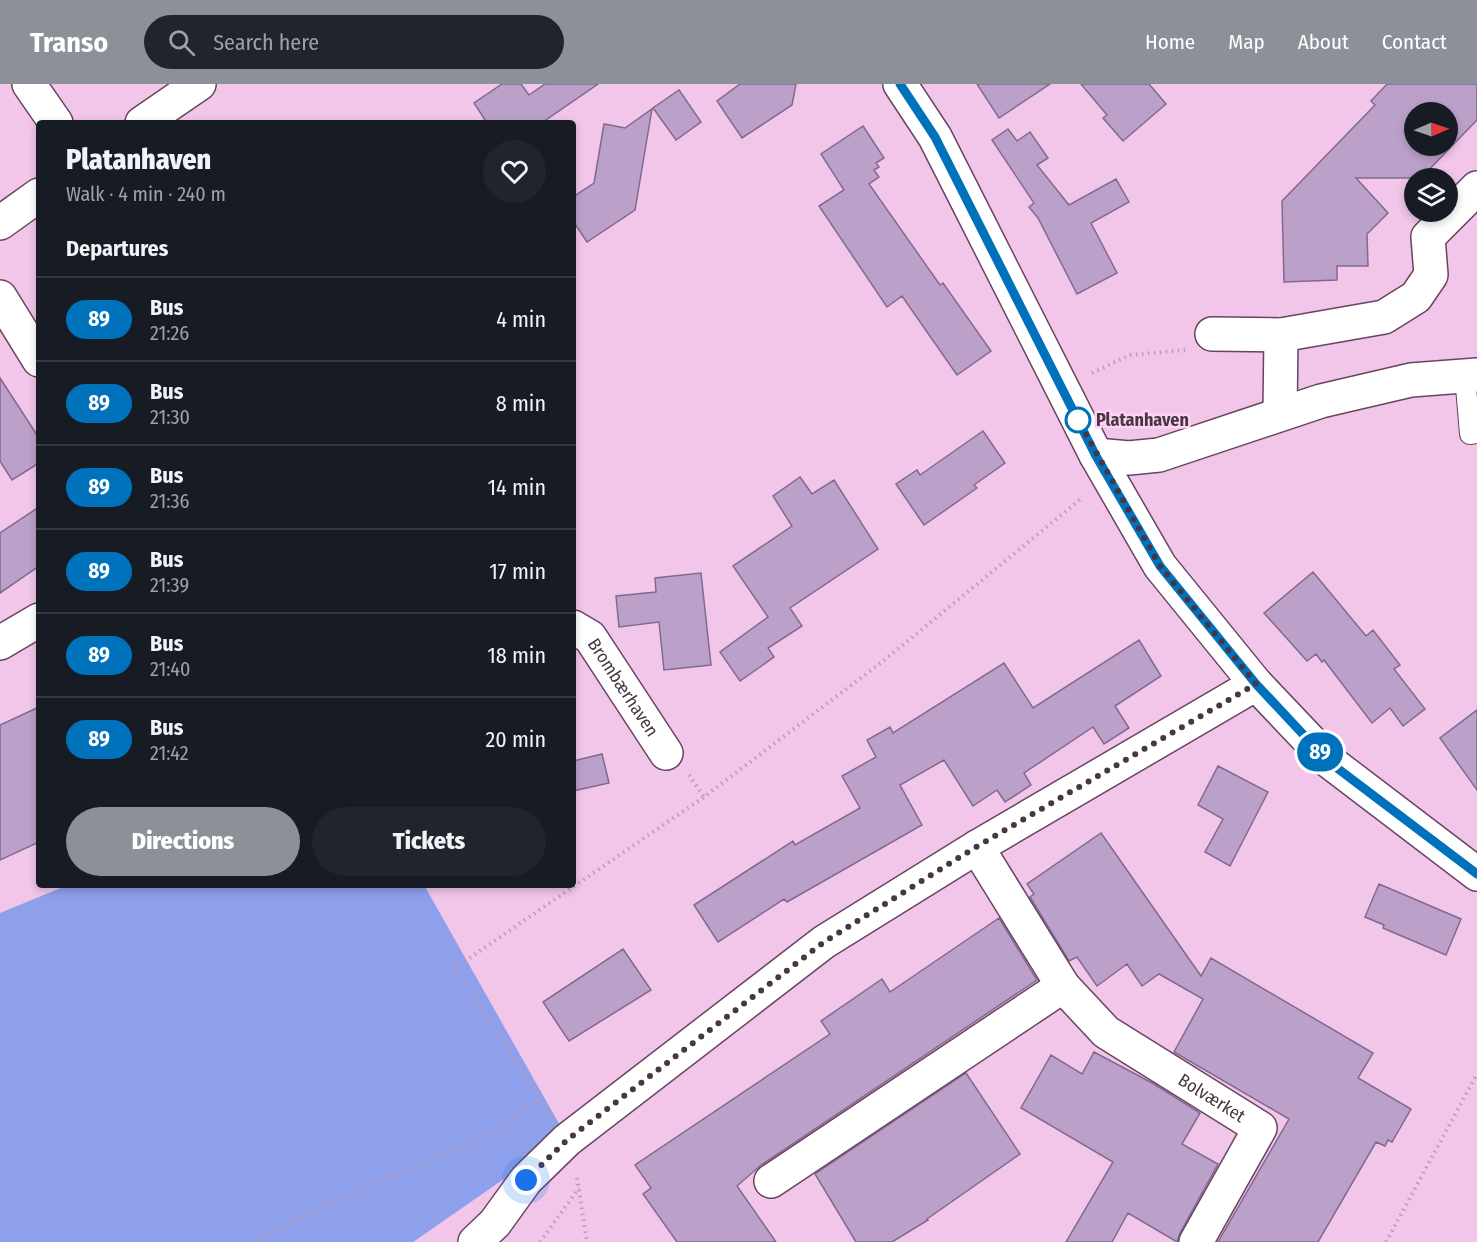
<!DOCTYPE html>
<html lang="en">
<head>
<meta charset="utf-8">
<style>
  :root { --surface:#171b24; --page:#20242c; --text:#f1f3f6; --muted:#9ea1a6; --line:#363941; --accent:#8c9099 }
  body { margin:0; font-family:"Fira Sans Condensed",sans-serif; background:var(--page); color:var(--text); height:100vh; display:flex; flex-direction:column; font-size:22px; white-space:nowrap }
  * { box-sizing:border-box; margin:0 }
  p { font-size:20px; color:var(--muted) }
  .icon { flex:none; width:33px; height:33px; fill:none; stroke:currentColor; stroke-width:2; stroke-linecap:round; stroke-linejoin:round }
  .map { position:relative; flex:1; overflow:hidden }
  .side { position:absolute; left:36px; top:36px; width:540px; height:768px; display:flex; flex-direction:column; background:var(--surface); border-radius:6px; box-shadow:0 3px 9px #0003 }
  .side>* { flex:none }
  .badge { padding:0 12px; border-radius:20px; font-size:21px; line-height:39px }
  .needle { width:39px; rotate:88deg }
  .buttons { position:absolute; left:1404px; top:18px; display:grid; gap:12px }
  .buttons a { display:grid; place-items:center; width:54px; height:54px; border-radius:50%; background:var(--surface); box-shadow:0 3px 9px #0003; font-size:30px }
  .you { position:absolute; width:30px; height:30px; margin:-15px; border:4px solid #fff; border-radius:50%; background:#1a73e8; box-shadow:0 0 0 9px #1a73e833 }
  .map>.badge { position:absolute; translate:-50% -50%; box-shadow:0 0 0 3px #fff }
  h2 { padding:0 30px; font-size:22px; line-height:54px }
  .round { display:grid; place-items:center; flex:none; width:63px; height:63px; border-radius:32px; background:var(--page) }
  .overview { display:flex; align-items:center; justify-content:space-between; height:102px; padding:0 30px }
  h1 { font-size:28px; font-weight:800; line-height:45px }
  .cta { display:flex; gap:12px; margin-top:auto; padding:12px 30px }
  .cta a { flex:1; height:69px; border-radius:36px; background:var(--accent); color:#fff; font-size:24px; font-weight:800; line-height:69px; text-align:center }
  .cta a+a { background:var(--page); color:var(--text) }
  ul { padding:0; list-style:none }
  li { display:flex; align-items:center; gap:18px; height:84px; padding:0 30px; border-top:2px solid var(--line) }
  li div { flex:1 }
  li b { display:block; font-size:22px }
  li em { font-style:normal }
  li .badge { min-width:66px; font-weight:700; text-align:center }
  header { display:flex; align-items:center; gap:36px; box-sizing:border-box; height:84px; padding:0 30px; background:var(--accent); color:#fff }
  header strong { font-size:28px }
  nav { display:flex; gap:33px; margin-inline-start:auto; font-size:21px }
  .search { width:420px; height:54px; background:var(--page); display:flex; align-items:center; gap:15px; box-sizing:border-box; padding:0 21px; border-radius:33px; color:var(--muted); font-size:22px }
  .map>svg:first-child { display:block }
  .green { fill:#8e9fec }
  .building { fill:#bba1ca; stroke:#82698f; stroke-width:1.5; fill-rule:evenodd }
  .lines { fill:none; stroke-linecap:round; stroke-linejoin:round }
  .lane-casing { stroke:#684461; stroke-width:22 }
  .street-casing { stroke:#684461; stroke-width:36 }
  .secondary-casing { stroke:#684461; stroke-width:36 }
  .path { stroke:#bd9ab6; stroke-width:4; stroke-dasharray:1.5 4.5; stroke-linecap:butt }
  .lane { stroke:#fff; stroke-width:20 }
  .street { stroke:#fff; stroke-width:33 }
  .secondary { stroke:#fff; stroke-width:33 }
  .line-casing { stroke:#fff; stroke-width:14 }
  .line { stroke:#0072bc; stroke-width:9 }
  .walk { stroke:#473643; stroke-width:6; stroke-dasharray:0 10.8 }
  .stop-dot { fill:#fff; stroke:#0072bc; stroke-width:3 }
  .labels { text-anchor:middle; stroke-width:5; stroke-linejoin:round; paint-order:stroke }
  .stop-label { font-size:18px; font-weight:bold; fill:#473643; stroke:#fed3f5; text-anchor:start }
  .street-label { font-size:18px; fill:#473643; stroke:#fed3f5 }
</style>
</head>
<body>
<header>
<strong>Transo</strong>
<div class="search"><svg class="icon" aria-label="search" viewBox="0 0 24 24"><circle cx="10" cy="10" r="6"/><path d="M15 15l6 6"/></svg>Search here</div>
<nav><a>Home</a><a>Map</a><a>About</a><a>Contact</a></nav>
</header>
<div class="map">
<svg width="1477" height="1158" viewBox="0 0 1477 1158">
  <rect width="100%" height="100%" fill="#f1c6e8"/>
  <path class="green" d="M68,801H424L566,1052L413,1158H0V829Z"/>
  <path class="building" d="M502,0H521L529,11L545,0H598L546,36L548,39H487L474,19Z
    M740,0H796L792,21L742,54L717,17Z
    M977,0H1050L999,34Z
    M1081,0H1149L1166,20L1123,57L1103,34L1107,31Z
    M1387,0H1477V36L1421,94H1356L1388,129L1367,150L1368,182H1337V196L1284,198L1282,117L1375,21L1371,17ZM1414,28H1448V62H1414Z
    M679,6L701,38L676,56L653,24Z
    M652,25L635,126L587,158L573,137V113L594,99L604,40L625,44Z
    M863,42L884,74L876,79L879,83L874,86L879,93L869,100L940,201L943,199L991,267L957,291L902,212L887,223L819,122L844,106L821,70Z
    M1008,45L1017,57L1030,48L1048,74L1037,81L1069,121L1116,95L1129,118L1091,139L1117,189L1077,210L1038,134L1029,123L1034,119L992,56Z
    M0,294L39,354V379L12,396L0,377Z
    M983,347L1005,379L974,401L977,404L924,441L896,400L917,386L920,391Z
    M800,393L812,410L834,396L878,465L790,524L802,542L768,564L774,573L740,597L720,568L768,533L733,482L792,442L773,412Z
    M39,423V482L0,509V449Z
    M1313,488L1366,552L1373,546L1400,581L1394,585L1425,625L1403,642L1390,624L1372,639L1324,576L1322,578L1316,570L1307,577L1264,529Z
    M701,489L711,581L664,586L659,538L619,543L616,512L656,508L655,494Z
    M1139,556L1161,592L1115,622L1129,644L1104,660L1093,643L1024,689L1031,701L1005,718L997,706L973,722L944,676L900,701L922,741L787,818L784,815L718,858L694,821L793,757L795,761L860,724L842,692L876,673L867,656L890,643L893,649L1004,579L1033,624Z
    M39,623V758L0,776V641Z
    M1477,626V706L1440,654Z
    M602,670L609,699L573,707V677Z
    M1218,682L1268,708L1230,782L1205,768L1223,735L1198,721Z
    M1101,749L1201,892L1211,874L1373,969L1358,994L1411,1025L1392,1058L1388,1056L1385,1062L1376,1058L1318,1158H1218L1289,1035L1174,968L1203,915L1159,890L1142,902L1127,880L1097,902L1077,873L1069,877L1030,813L1034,810L1027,800Z
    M1379,800L1461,835L1446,871L1383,844L1384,841L1365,833Z
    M999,834L1037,896L761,1081L737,1102L776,1158H677L643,1110L651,1104L635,1081L830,950L821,937L882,895L890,908Z
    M623,865L651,906L569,957L543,918Z
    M1094,968L1154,1000L1200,1029L1182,1060L1218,1080L1180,1149L1177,1158L1128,1129L1112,1158H1066L1113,1078L1021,1024L1051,971L1082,990Z
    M966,989L1020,1070L927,1135L928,1136L892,1158H856L815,1090Z"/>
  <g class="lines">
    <defs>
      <path id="lane" d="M1465,291L1470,350L1477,349"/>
      <g id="street">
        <path d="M29,0L56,39"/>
        <path d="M142,39L199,0"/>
        <path d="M0,139L39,111"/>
        <path d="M0,213L39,276"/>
        <path d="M1212,250L1281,251L1384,233L1416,213L1431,191L1428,153L1477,104"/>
        <path d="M1280,330L1281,251"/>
        <path d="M1096,371L1160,482L1256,600L1330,678L1477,790"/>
        <path id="s1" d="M573,543L590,553L666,669"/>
        <path d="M0,559L39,536"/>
        <path id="s2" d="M977,763L1063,902L1106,948L1260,1044L1196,1158"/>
        <path d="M771,1097L1063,902"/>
        <path d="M475,1158L495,1139L526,1096L567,1056L824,858L977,763L1256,600"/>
      </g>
      <path id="secondary" d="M900,0L935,53L1096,371L1129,374L1159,371L1321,317L1411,296L1477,291"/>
    </defs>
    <use href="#lane" class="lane-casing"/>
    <use href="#street" class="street-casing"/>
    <use href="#secondary" class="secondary-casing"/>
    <path class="path" d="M1092,289L1130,271L1185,266
      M689,691L704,713
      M550,1030L455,884L704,713L887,574L1082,414
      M577,1094L587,1158
      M252,1158L330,1120L502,1044L540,1014
      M540,1158L579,1104
      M1386,1158L1477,990"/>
    <use href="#lane" class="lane"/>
    <use href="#street" class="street"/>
    <use href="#secondary" class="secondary"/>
  </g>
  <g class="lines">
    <defs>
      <path id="line" d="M900,0L935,53L1096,372L1160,482L1256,600L1329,678L1477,790"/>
    </defs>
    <use href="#line" class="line-casing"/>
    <use href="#line" class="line"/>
    <path class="walk" d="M526,1096L567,1056L824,858L976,763L1256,600L1160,482L1078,336"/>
  </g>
  <circle class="stop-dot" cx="1078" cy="336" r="12"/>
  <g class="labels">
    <g class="stop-label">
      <text x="1096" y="342">Platanhaven</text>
    </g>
    <g class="street-label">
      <text dy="6" stroke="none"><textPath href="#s1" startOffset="80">Brombærhaven</textPath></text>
      <text dy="6" stroke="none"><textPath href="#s2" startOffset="351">Bolværket</textPath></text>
    </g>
  </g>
</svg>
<div class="buttons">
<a><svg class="needle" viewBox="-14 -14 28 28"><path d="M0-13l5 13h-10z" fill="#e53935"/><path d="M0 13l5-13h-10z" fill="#9ea1a6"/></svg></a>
<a><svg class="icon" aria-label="layers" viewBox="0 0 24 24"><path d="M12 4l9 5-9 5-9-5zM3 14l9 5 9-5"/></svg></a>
</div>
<div class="you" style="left:526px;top:1096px"></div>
<b class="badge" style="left:1320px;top:668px;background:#0072bc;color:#fff">89</b>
<section class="side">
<div class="overview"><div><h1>Platanhaven</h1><p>Walk · 4 min · 240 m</p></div><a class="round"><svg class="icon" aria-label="heart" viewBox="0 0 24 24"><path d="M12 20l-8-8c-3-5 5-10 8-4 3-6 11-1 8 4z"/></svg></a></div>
<h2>Departures</h2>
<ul>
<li><span class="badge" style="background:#0072bc;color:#fff">89</span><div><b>Bus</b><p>21:26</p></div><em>4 min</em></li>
<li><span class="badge" style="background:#0072bc;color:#fff">89</span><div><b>Bus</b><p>21:30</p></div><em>8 min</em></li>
<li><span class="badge" style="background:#0072bc;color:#fff">89</span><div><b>Bus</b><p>21:36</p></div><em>14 min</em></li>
<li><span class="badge" style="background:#0072bc;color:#fff">89</span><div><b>Bus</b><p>21:39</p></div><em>17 min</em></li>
<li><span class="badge" style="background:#0072bc;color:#fff">89</span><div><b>Bus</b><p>21:40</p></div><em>18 min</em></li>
<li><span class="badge" style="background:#0072bc;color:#fff">89</span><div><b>Bus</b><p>21:42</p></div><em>20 min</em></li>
</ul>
<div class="cta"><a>Directions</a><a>Tickets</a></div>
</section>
</div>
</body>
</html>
